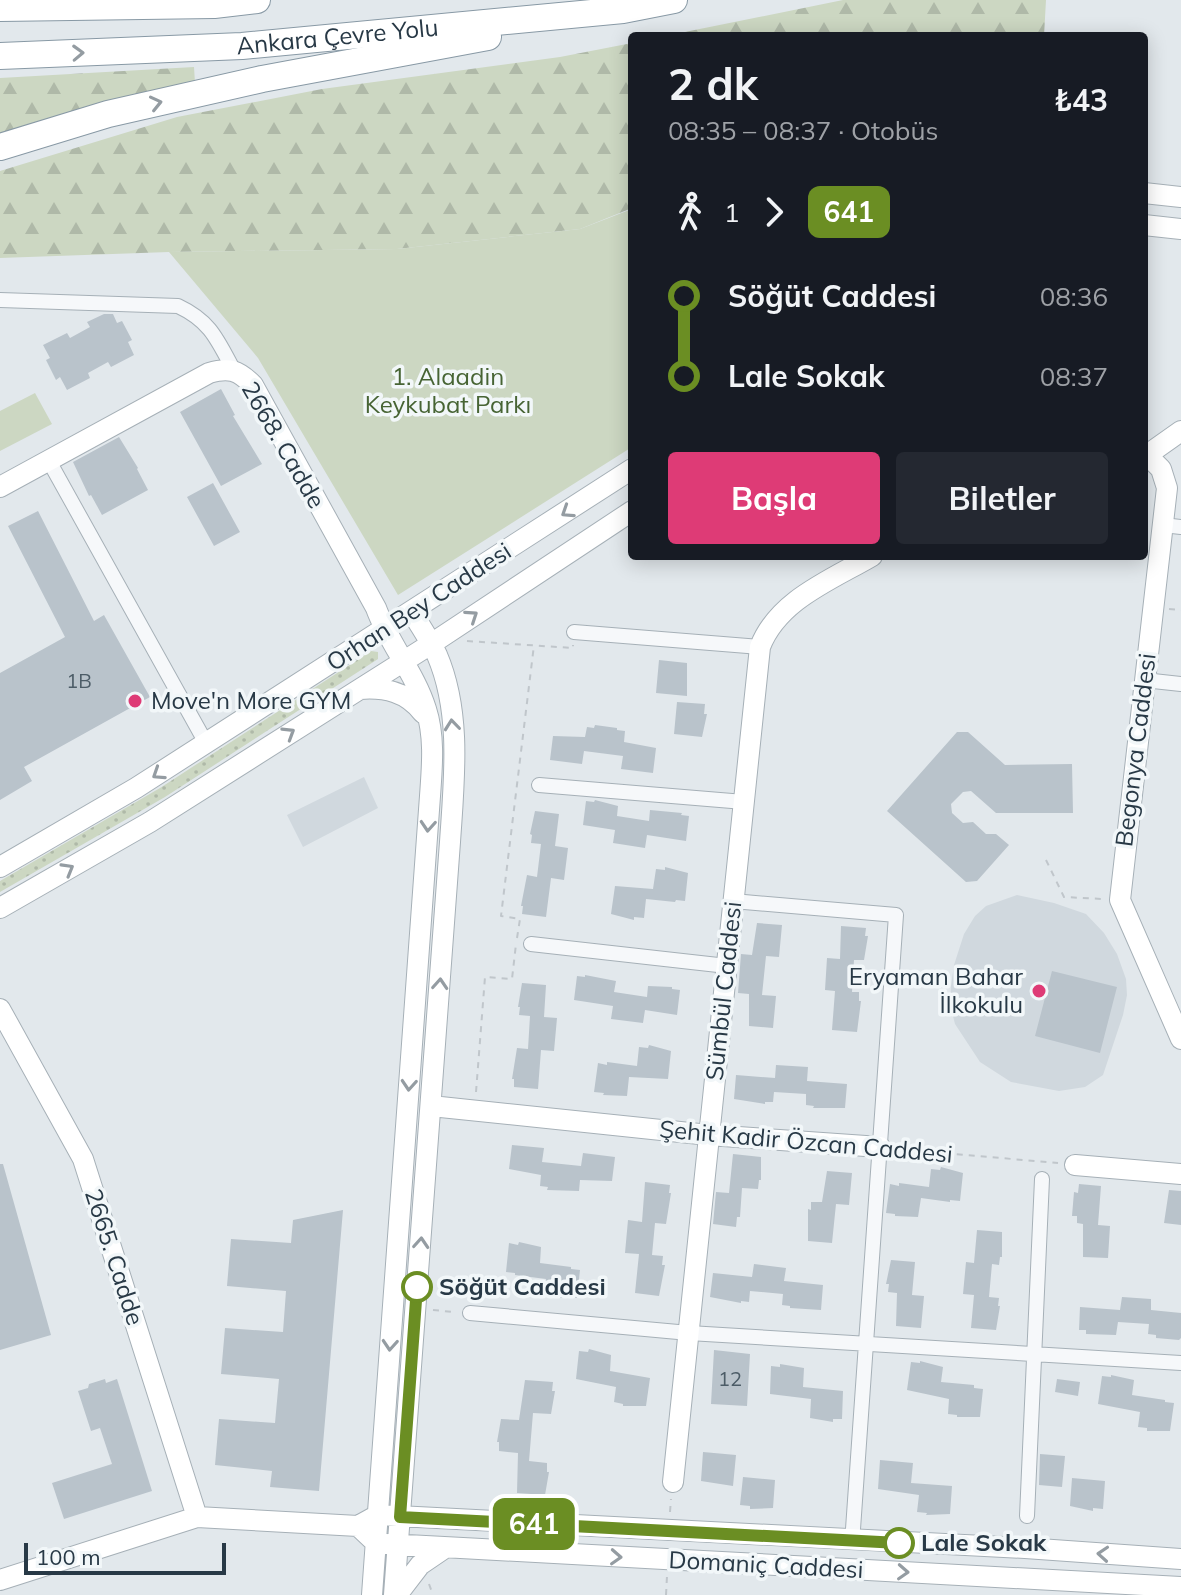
<!DOCTYPE html>
<html lang="tr">
<head>
<meta charset="utf-8">
<style>
  :root { --surface:#171b24; --page:#242831; --text:#f1f3f6; --muted:#9ea1a6; --accent:#de3b76 }
  body { margin:0; font-family:Mulish,sans-serif; background:var(--page); color:var(--text); height:100vh; display:flex; flex-direction:column; font-size:30px; white-space:nowrap }
  * { box-sizing:border-box; margin:0 }
  p { font-size:26px; color:var(--muted) }
  .icon { flex:none; width:44px; height:44px; fill:none; stroke:currentColor; stroke-width:2; stroke-linecap:round; stroke-linejoin:round }
  .map { position:relative; flex:1; overflow:hidden }
  .side { position:absolute; left:628px; top:32px; width:520px; height:528px; display:flex; flex-direction:column; background:var(--surface); border-radius:8px; box-shadow:0 4px 20px #0003 }
  .side>* { flex:none }
  .badge { padding:0 16px; border-radius:12px; font-size:28px; line-height:52px }
  .scale { position:absolute; left:24px; bottom:20px; width:202px; box-sizing:border-box; padding-left:8px; border:4px solid #283946; border-top:0; font-size:22px; line-height:28px; white-space:nowrap; color:#283946; -webkit-text-stroke:6px #f2f7f9; paint-order:stroke }
  .map>.badge { position:absolute; translate:-50% -50%; box-shadow:0 0 0 4px #fff }
  .legs { display:flex; align-items:center; gap:12px; height:88px; padding:0 40px; font-size:26px }
  .legs p { margin-inline-start:auto }
  .head { display:flex; align-items:center; justify-content:space-between; height:136px; padding:0 40px }
  h1 { font-size:44px; font-weight:700; line-height:60px }
  .cta { display:flex; gap:16px; margin-top:auto; padding:16px 40px }
  .cta a { flex:1; height:92px; border-radius:8px; background:var(--accent); color:#fff; font-size:32px; font-weight:700; line-height:92px; text-align:center }
  .cta a+a { background:var(--page); color:var(--text) }
  ul { padding:0 40px; list-style:none }
  li { display:flex; align-items:center; gap:28px; height:80px; font-size:30px }
  li i { display:grid; place-items:center; width:12px; height:100%; margin:0 10px; background:currentColor }
  li i::after { content:''; width:20px; height:20px; margin:-10px; border:6px solid; border-radius:50%; background:var(--surface) }
  li p { margin-inline-start:auto }
  li:first-child i { background:linear-gradient(#0000 50%,currentColor 0) }
  li:last-child i { background:linear-gradient(currentColor 50%,#0000 0) }
  .map>svg:first-child { display:block }
  .built { fill:#d0d8de }
  .grass { fill:url(#grass-dots) }
  .forest { fill:url(#forest-firs) }
  .green { fill:#ccd7c2 }
  .building { fill:#b9c3cb }
  .lines { fill:none; stroke-linecap:round; stroke-linejoin:round }
  .street-casing { stroke:#a6b0b7; stroke-width:16 }
  .secondary-casing { stroke:#a6b0b7; stroke-width:22 }
  .highway-casing { stroke:#8899a5; stroke-width:28 }
  .path { stroke:#c0c6cb; stroke-width:2; stroke-dasharray:6 6; stroke-linecap:butt }
  .street { stroke:#f6f8fa; stroke-width:14 }
  .secondary { stroke:#fff; stroke-width:20 }
  .highway { stroke:#fff; stroke-width:26 }
  .oneway { stroke:#949ca2 }
  .line-1-casing { stroke:#fff; stroke-width:18 }
  .line-1 { stroke:#6b8e23; stroke-width:12 }
  .poi-dot { fill:#de3b76; stroke:#f2f7f9; stroke-width:3 }
  .stop-1-dot { fill:#fff; stroke:#6b8e23; stroke-width:4 }
  .labels { text-anchor:middle; stroke-width:7; stroke-linejoin:round; paint-order:stroke }
  .number-label { font-size:20px; fill:#4c5c67 }
  .street-label { font-size:24px; fill:#283946; stroke:#f2f7f9 }
  .park-label { font-size:24px; fill:#476434; stroke:#f2f7f9 }
  .poi-label { font-size:24px; fill:#283946; stroke:#f2f7f9; text-anchor:start }
  .stop-label { font-size:24px; font-weight:bold; fill:#283946; stroke:#f2f7f9; text-anchor:start }
</style>
</head>
<body>
<div class="map">
<svg width="1181" height="1595" viewBox="0 0 1181 1595">
  <defs>
    <pattern id="grass-dots" width="8" height="8" patternUnits="userSpaceOnUse" patternTransform="scale(2)"><rect width="8" height="8" fill="#ccd7c2"/><path d="M2 2h.1M6 6h.1" fill="none" stroke="#afb9a8" stroke-width="1.8" stroke-linecap="round"/></pattern>
    <pattern id="forest-firs" width="22" height="20" patternUnits="userSpaceOnUse" patternTransform="scale(2)"><rect width="22" height="20" fill="#ccd7c2"/><path d="M5 1l3.5 6h-7zM16 11l3.5 6h-7z" fill="#afb9a8"/></pattern>
  </defs>
  <rect width="100%" height="100%" fill="#e2e8ec"/>
  <path class="built" d="M364,777L378,808L303,847L287,815Z
    M1017,895L1054,903L1086,914L1104,933L1117,954L1126,979L1127,995L1123,1015L1103,1075L1085,1087L1059,1091L1011,1082L980,1062L955,1024L950,1004L951,986L954,965L964,934L975,916L986,906Z"/>
  <path class="grass" d="M371,651L378,652V659L165,797L0,892V881L160,788Z"/>
  <path class="forest" d="M843,0H1046L1044,36H665Z
    M632,43V208L580,229L397,249L169,252L0,258V171L177,117L322,89L560,57Z
    M194,67L195,83L0,137V78Z"/>
  <path class="green" d="M632,209V447L398,595L258,358L169,252L397,249L580,229Z
    M35,393L52,424L0,451V411Z"/>
  <path class="building" d="M104,314H113L117,323L122,321L132,340L128,342L134,355L111,367L108,362L88,373L90,378L67,390L60,377L56,380L46,360L50,358L43,345L67,333L70,338L90,327L87,322Z
    M221,389L235,415L233,416L262,464L221,486L180,412Z
    M119,437L138,468L137,469L148,490L102,515L91,495L89,496L73,462Z
    M213,483L240,532L214,546L187,497Z
    M38,511L94,621L104,615L150,697L24,767L32,781L0,800V673L65,637L8,526Z
    M659,660L687,663V696L656,693Z
    M677,702L705,704L704,714H707L702,737L674,734Z
    M595,725L617,728V730L625,731L624,742L656,748L653,773L621,769L623,756L584,751L582,764L550,760L553,736L585,737L587,727L594,728Z
    M957,732H968L1005,765L1072,764L1073,813H996L971,791L963,792L951,804L952,813L963,823L973,822L986,834H996L1009,845L977,881L966,882L887,811Z
    M595,800L618,806L617,816L649,821L650,810L682,813L681,815L689,816L686,841L647,835L645,848L613,843L615,830L583,825L586,801L594,802Z
    M535,811L559,814L555,846L568,848L564,880L551,878L546,917L522,914L523,906H521L527,875L537,877L541,844L531,843L532,835L530,834Z
    M665,867L688,873L685,901L676,900L675,902L646,899L644,918L634,917V920L611,914L615,886L653,889L656,869L665,870Z
    M757,923L782,925L779,957L766,956L762,995L776,996L773,1028L749,1026V994L738,993L741,954L752,955Z
    M841,926L866,928L865,936H868L864,960H854L852,992H859V1001H861L857,1032L832,1030L835,991L825,990L827,958L840,959Z
    M1052,971L1117,987L1100,1053L1035,1036Z
    M585,975L616,981L614,992L647,997L648,986L672,987V989L680,990L677,1015L645,1010L643,1023L611,1019L613,1006L574,1000L577,976L585,977Z
    M522,983L546,985L544,1017L557,1018L554,1051L541,1050L538,1089L514,1087V1079H512L517,1048L528,1049L530,1016L519,1015L520,1007H518Z
    M649,1045L671,1051L668,1079L629,1077L627,1096L603,1095L604,1093L594,1092L598,1063L607,1065V1062L637,1066L639,1047L648,1048Z
    M776,1065L808,1067L807,1081L847,1084L845,1108H813L814,1106L806,1105V1094L774,1092L773,1102H765V1104L734,1099L736,1075L775,1078Z
    M512,1145L544,1148L542,1162L581,1166L583,1153L615,1157L612,1181L580,1180L579,1191L547,1190L548,1187L540,1186L541,1175L509,1169Z
    M733,1154L761,1157V1180H759L758,1189L742,1188L740,1217H737L736,1227L713,1224L716,1192L729,1193Z
    M0,1164H3L51,1335L0,1350Z
    M941,1167L963,1173L960,1201L950,1200V1202L921,1198L918,1217L895,1216V1214L886,1213L890,1184L899,1186V1183L929,1187L931,1169L940,1170Z
    M827,1171L852,1173L849,1205L836,1204L832,1243L808,1241V1209L811,1210V1202H822Z
    M645,1182L670,1185L669,1193H671L666,1224L655,1223L652,1255L663,1256L662,1265H665L659,1296L635,1293L639,1254L625,1253L628,1220L642,1222Z
    M1079,1184L1101,1186L1098,1225L1110,1226L1108,1258L1083,1257V1224L1077,1223V1216H1072L1074,1192L1078,1193Z
    M1169,1190L1181,1191V1225L1164,1223Z
    M343,1210L319,1491L270,1487L272,1471L215,1465L219,1419L275,1423L279,1379L221,1374L225,1328L283,1332L286,1291L227,1286L231,1239L291,1243L293,1220Z
    M977,1230L1002,1232V1257H1000L999,1265L992,1264L989,1297L999,1298L998,1306H1000L996,1330L971,1328L974,1295L963,1294L966,1262L974,1263Z
    M519,1242L541,1247L540,1263L571,1267V1269L580,1270L577,1298H553L554,1296L544,1294L546,1279L515,1275V1273L506,1272L509,1243L518,1245Z
    M891,1260L915,1262L912,1295L924,1296L921,1328L896,1326L897,1293L888,1292L889,1284H886Z
    M754,1264L786,1268L784,1281L823,1285L821,1310L790,1308V1306L782,1305L783,1294L750,1291L749,1302L741,1301V1303L710,1297L713,1273L752,1277Z
    M1122,1297L1151,1299V1310L1181,1313V1338L1179,1340L1156,1338V1335L1148,1334L1149,1324L1118,1322L1116,1335L1086,1334V1330H1079L1080,1307L1120,1310Z
    M589,1349L611,1355L610,1371L650,1378L646,1406H623V1404L614,1402L616,1387L576,1379L579,1351L588,1352Z
    M714,1350L750,1354L747,1406L711,1404Z
    M920,1361L943,1367L941,1382L974,1385V1388L983,1389L980,1417H957V1415L948,1414L949,1399L907,1390L911,1362L920,1363Z
    M780,1364L804,1368L803,1387L843,1391L842,1419H833V1422L810,1418L811,1399L770,1394L771,1366L780,1367Z
    M1111,1375L1134,1380L1132,1395L1165,1400V1402L1174,1403L1170,1431H1147V1428L1138,1427L1140,1412L1098,1404L1102,1376L1111,1377Z
    M105,1379L106,1383L117,1379L152,1491L64,1519L52,1483L112,1464L100,1428L91,1431L78,1391L88,1388L89,1384Z
    M1057,1379L1080,1382L1078,1396L1055,1392Z
    M525,1380L553,1382L552,1391H555L551,1414L533,1413L529,1461L547,1463V1472H549L545,1495L517,1493L518,1453L499,1451V1442H497L501,1419L519,1420Z
    M703,1452L736,1455L733,1486L701,1481Z
    M1040,1454L1065,1456L1062,1487L1039,1485Z
    M880,1460L913,1463L911,1483L952,1486L950,1514L926,1515L927,1513L917,1512L919,1495L878,1489Z
    M743,1477L775,1480L773,1508L750,1509V1506L740,1505Z
    M1072,1478L1105,1481L1103,1509L1093,1508V1511L1070,1506Z"/>
  <g class="lines">
    <defs>
      <path id="street" d="M0,300L178,306C210,321 217,339 233,369
        M49,461L206,743
        M1163,525L1181,527
        M574,632L760,647
        M1144,680L1181,684
        M539,785L744,802
        M733,901L896,915L853,1529
        M531,944L727,966
        M470,1313L689,1333L1181,1363
        M1027,1516L1042,1179"/>
      <path id="secondary" d="M1144,193L1181,197
        M1144,225L1181,229
        M1144,455H1147L1181,431
        M1147,455L1161,469L1167,488L1120,900L1181,1039
        M0,487L209,373C229,367 238,370 253,385L376,608C389,644 415,673 426,709C435,737 432,767 430,796L372,1595
        M360,689C385,687 407,692 423,713
        M0,867L136,788L632,469
        M0,908L150,822L431,644L632,511
        M0,1009L83,1159L197,1517
        M431,1106L709,1135L880,1147
        M1075,1165L1181,1174
        M673,1482L760,647C778,600 831,580 872,556
        M376,1543L358,1526L378,1515L1025,1548L1181,1559
        M388,1544L1181,1587
        M0,1580L197,1517L358,1526
        M394,1595L450,842C454,781 462,713 437,655C430,640 420,626 412,612
        M397,1595L420,1565L445,1548"/>
      <g id="highway">
        <path d="M0,8L214,5L257,0"/>
        <path id="s1" d="M0,56L242,46L623,10L674,0"/>
        <path d="M0,147L108,114L262,79L488,37"/>
      </g>
    </defs>
    <use href="#street" class="street-casing"/>
    <use href="#secondary" class="secondary-casing"/>
    <use href="#highway" class="highway-casing"/>
    <path class="path" d="M1169,609L1181,610
      M467,641L573,648V645
      M1046,860L1064,897L1103,899
      M517,938L520,919L501,916L534,645
      M476,1092L485,977L512,979L516,944
      M897,1149L1058,1163
      M433,1310L454,1312
      M670,1512L671,1499
      M429,1584L433,1595
      M666,1595L667,1576"/>
    <use href="#street" class="street"/>
    <use href="#secondary" class="secondary"/>
    <use href="#highway" class="highway"/>
  </g>
  <defs><path id="oneway-chevron" d="M-2-3.5L2.5 0L-2 3.5" fill="none" stroke-width="1.6" stroke-linecap="round" stroke-linejoin="round" transform="scale(2)"/></defs>
  <g class="oneway">
    <use href="#oneway-chevron" transform="translate(78 53) rotate(-2)"/>
    <use href="#oneway-chevron" transform="translate(156 103) rotate(-13)"/>
    <use href="#oneway-chevron" transform="translate(567 512) rotate(147)"/>
    <use href="#oneway-chevron" transform="translate(472 616) rotate(-34)"/>
    <use href="#oneway-chevron" transform="translate(452 725) rotate(-96)"/>
    <use href="#oneway-chevron" transform="translate(289 733) rotate(-32)"/>
    <use href="#oneway-chevron" transform="translate(158 774) rotate(147)"/>
    <use href="#oneway-chevron" transform="translate(428 826) rotate(94)"/>
    <use href="#oneway-chevron" transform="translate(68 869) rotate(-30)"/>
    <use href="#oneway-chevron" transform="translate(440 984) rotate(-86)"/>
    <use href="#oneway-chevron" transform="translate(409 1085) rotate(94)"/>
    <use href="#oneway-chevron" transform="translate(421 1243) rotate(-86)"/>
    <use href="#oneway-chevron" transform="translate(390 1345) rotate(94)"/>
    <use href="#oneway-chevron" transform="translate(1103 1554) rotate(-176)"/>
    <use href="#oneway-chevron" transform="translate(616 1557) rotate(3)"/>
    <use href="#oneway-chevron" transform="translate(903 1572) rotate(3)"/>
  </g>
  <g class="lines">
    <defs>
      <path id="line-1" d="M417,1287L400,1517L899,1543"/>
    </defs>
    <use href="#line-1" class="line-1-casing"/>
    <use href="#line-1" class="line-1"/>
  </g>
  <g class="poi-dot">
    <circle cx="135" cy="701" r="8"/>
    <circle cx="1039" cy="991" r="8"/>
  </g>
  <g class="stop-1-dot">
    <circle cx="417" cy="1287" r="14"/>
    <circle cx="899" cy="1543" r="14"/>
  </g>
  <g class="labels">
    <g class="number-label">
      <text x="79" y="688">1B</text>
      <text x="730" y="1386">12</text>
    </g>
    <g class="street-label">
      <text dy="8" stroke="none"><textPath href="#s1" startOffset="338">Ankara Çevre Yolu</textPath></text>
      <text transform="translate(283 445) rotate(60)" y="8">2668. Cadde</text>
      <text transform="translate(419 607) rotate(-33)" y="8">Orhan Bey Caddesi</text>
      <text transform="translate(1136 750) rotate(-83)" y="8">Begonya Caddesi</text>
      <text transform="translate(724 991) rotate(-84)" y="8">Sümbül Caddesi</text>
      <text transform="translate(806 1142) rotate(5)" y="8">Şehit Kadir Özcan Caddesi</text>
      <text transform="translate(114 1257) rotate(72)" y="8">2665. Cadde</text>
      <text transform="translate(766 1565) rotate(3)" y="8">Domaniç Caddesi</text>
    </g>
    <g class="park-label">
      <text x="448" y="385">1. Alaadin<tspan x="448" dy="28">Keykubat Parkı</tspan></text>
    </g>
    <g class="poi-label">
      <text x="151" y="709">Move'n More GYM</text>
      <text x="1023" y="985" text-anchor="end">Eryaman Bahar<tspan x="1023" dy="28">İlkokulu</tspan></text>
    </g>
    <g class="stop-label">
      <text x="439" y="1295">Söğüt Caddesi</text>
      <text x="921" y="1551">Lale Sokak</text>
    </g>
  </g>
</svg>
<div class="scale">100 m</div>
<b class="badge" style="left:534px;top:1524px;background:#6b8e23;color:#fff">641</b>
<section class="side">
<div class="head"><div><h1>2 dk</h1><p>08:35 – 08:37 · Otobüs</p></div><b>₺43</b></div>
<div class="legs"><svg class="icon" aria-label="walk" viewBox="0 0 24 24"><circle cx="13" cy="4" r="2"/><path d="M13 8l-2 6 4 7M11 14l-3 7M7 12l3-4h3l4 4"/></svg>1<svg class="icon" aria-label="forward" viewBox="0 0 24 24"><path d="M9 5l7 7-7 7"/></svg><b class="badge" style="background:#6b8e23;color:#fff">641</b></div>
<ul>
<li><i style="color:#6b8e23"></i><b>Söğüt Caddesi</b><p>08:36</p></li>
<li><i style="color:#6b8e23"></i><b>Lale Sokak</b><p>08:37</p></li>
</ul>
<div class="cta"><a>Başla</a><a>Biletler</a></div>
</section>
</div>
</body>
</html>
